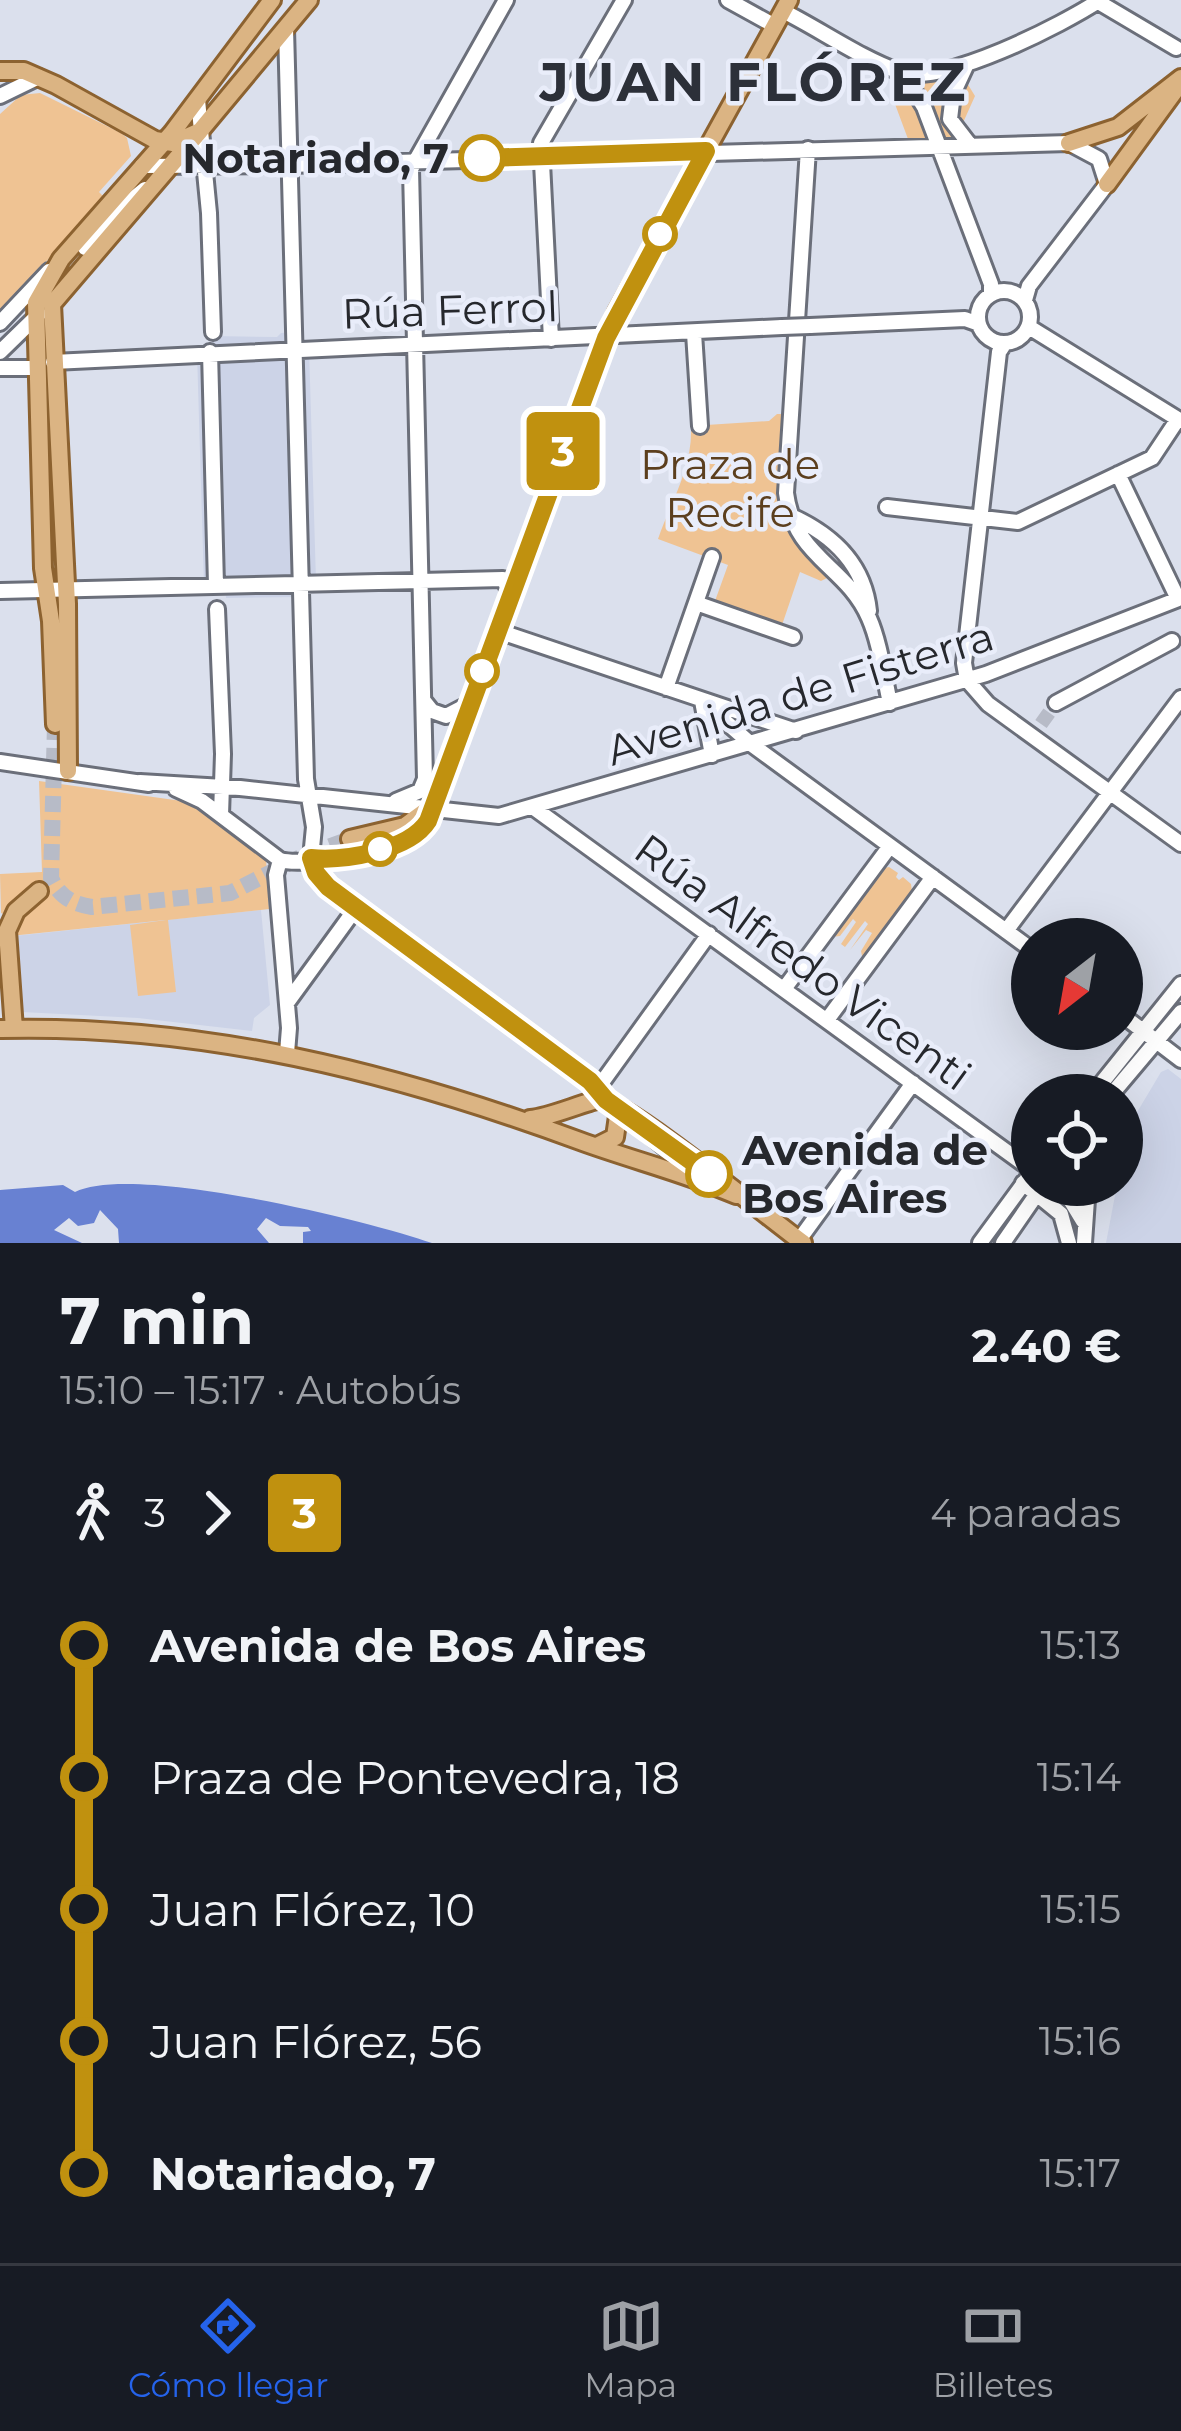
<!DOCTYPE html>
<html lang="es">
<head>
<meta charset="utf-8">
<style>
  :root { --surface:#171b24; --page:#20242c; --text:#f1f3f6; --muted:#9ea1a6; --line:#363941; --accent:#2563eb }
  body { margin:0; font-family:Montserrat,sans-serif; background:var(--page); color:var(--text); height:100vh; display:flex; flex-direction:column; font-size:45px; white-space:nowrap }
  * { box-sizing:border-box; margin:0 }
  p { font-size:39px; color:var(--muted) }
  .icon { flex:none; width:66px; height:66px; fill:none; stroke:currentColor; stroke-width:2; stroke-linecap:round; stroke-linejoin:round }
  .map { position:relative; height:1243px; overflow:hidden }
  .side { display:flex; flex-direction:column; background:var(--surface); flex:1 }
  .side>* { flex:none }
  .badge { padding:0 24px; border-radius:9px; font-size:42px; line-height:78px }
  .needle { width:78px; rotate:211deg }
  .fabs { position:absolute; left:1011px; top:918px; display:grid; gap:24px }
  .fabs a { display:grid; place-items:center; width:132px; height:132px; border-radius:50%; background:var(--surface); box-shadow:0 12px 48px #0002; font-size:60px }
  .map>.badge { position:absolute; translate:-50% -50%; box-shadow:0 0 0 6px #fff }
  .legs { display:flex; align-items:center; gap:18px; height:132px; padding:0 60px; font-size:39px }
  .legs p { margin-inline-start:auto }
  .headline { display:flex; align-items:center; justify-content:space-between; height:204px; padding:0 60px }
  h1 { font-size:66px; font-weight:700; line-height:90px }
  ul { padding:0 60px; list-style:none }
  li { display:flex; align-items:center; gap:42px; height:132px; font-size:45px }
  li i { display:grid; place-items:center; width:18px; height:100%; margin:0 15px; background:currentColor }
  li i::after { content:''; width:30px; height:30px; margin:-15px; border:9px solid; border-radius:50%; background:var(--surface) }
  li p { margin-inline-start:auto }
  li:first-child i { background:linear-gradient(#0000 50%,currentColor 0) }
  li:last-child i { background:linear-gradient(currentColor 50%,#0000 0) }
  .menu { display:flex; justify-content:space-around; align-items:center; height:168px; border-top:3px solid var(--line); background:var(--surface); font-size:33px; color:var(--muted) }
  .menu a { display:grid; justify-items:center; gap:6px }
  .menu .current { color:var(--accent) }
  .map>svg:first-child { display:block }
  .built { fill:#ccd3e7 }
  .green { fill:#efc393 }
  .water { fill:#6881d2 }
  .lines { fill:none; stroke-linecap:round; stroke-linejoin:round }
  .minor-tunnel { stroke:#b7bbc7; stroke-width:14; stroke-dasharray:14 7; stroke-linecap:butt }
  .major-tunnel { stroke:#b7bbc7; stroke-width:16; stroke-dasharray:16 8; stroke-linecap:butt }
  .minor-casing { stroke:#6b6f7a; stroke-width:20 }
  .major-casing { stroke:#8c6230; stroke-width:22 }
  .minor { stroke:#fff; stroke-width:14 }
  .major { stroke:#dbb483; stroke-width:16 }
  .minor-bridge-casing { stroke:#6b6f7a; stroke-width:20; stroke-linecap:butt }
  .minor-bridge { stroke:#fff; stroke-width:14 }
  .line-1-casing { stroke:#fff; stroke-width:27 }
  .line-1 { stroke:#c0910f; stroke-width:18 }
  .stop-1-dot { fill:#fff; stroke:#c0910f; stroke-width:6 }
  .labels { text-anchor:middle; stroke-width:9; stroke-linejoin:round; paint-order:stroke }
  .stop-label { font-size:42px; font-weight:bold; fill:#26282d; stroke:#e9edfa; text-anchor:end }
  .street-label { font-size:42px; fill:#26282d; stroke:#e9edfa }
  .park-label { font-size:42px; fill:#5c3f1e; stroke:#e9edfa }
  .district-label { font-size:54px; font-weight:bold; letter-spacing:3px; fill:#2c3039; stroke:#e9edfa }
</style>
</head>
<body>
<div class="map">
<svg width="1181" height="1243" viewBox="0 0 1181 1243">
  <rect width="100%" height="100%" fill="#dbe0ed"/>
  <path class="built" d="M295,332L296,348L309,347L316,581L300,597L226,598L225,585H204L197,353L212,352V336L277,337L281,333Z
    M261,910L270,1005L254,1018L252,1031L138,1018L22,1012L14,936Z
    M1168,1069L1181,1079V1243H1106L1117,1185H1122V1159L1136,1114L1161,1072Z"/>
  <path class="green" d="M956,65L975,96L953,145L914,146L908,139L892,96L918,74Z
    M40,93L121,133L127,138L131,156L99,192L104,197L0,313V114L21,95Z
    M777,414H783C781,448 770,497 786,528C795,546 816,562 831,576L821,581L800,572L782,625L715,601L728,565L658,539C671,501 693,468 691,426L769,421Z
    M39,781L196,803L266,858L269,909L168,920L176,992L138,996L130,925L166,920L10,936L8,916L1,913L0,874L42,872Z
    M889,867L898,873L896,877L899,880L903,877L911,884L912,892L863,961L861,951L872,933L866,930L850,950L868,924L865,921L845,947L841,944L856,922L853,919L840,936L831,937L881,869Z"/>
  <path class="water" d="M63,1185L75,1192C132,1163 367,1220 432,1243H303V1232L311,1231L308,1227L280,1226L266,1218L257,1229L269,1243H119L118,1229L100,1210L94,1223L78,1226L69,1218L54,1230L82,1243H0V1190Z"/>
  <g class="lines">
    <path class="minor-tunnel" d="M1041,724L1056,703"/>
    <path class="major-tunnel" d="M55,724L51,878C59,896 72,904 92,907L230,893L303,856L350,839"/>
    <defs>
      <path id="minor" d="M728,0L775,26
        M1095,0L1176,48
        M783,11C821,30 860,58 900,72C941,87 1064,24 1100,0
        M286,29L306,779L314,827L311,858
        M966,66L953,94L950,119L970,145
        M903,73L924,107L991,284V294
        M0,96L39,77
        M198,100L209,213L213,332
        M808,149L786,493C795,559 846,565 869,618C880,643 884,676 890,703
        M142,166L289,165L1069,143L1099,159L1107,184L1029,286L1025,300
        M85,248L119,210L145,189
        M978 317a26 26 0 1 1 52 0a26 26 0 1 1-52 0Z
        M0,323L49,271
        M810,326L965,319L979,324
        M1029,327L1181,421
        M694,333L700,426
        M551,339L541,143L624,0
        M1005,343L999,352L964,663L967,680L988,704L1181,844
        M0,352L39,314
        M210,352L216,585
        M53,362L782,327
        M0,368H35
        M1118,474L1178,599
        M887,507L1018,522L1152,458L1178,419
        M789,515C832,534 864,563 869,611
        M0,591L503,579L510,592
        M696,603L793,637
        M217,609L223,754L221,815
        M494,641L507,634L796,731
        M666,688L712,557
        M424,701L432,711L446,716L469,704
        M702,701L751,744L1032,950
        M702,701L712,755
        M1056,703L1172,641
        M0,762L149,784
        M140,782L240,788L499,816L986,674L1181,598
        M176,789L202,801L280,860C303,867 399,852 419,833C427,826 429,817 431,807
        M396,801L420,791L425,779L411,169L506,0
        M534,808L1032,1170
        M311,858L316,873L328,887L590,1081L606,1100
        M280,860L276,875L289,1028L287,1053
        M1006,931L1181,698
        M784,989L890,846
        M287,1003L356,908
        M1122,1015L1181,1060
        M827,1020L933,877
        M598,1088L709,934
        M1092,1095L1181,984
        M1111,1095L1181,1012
        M633,1121L675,1156
        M1023,1183L1061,1214L1069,1243
        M1051,1185L1069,1198L1083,1221
        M799,1240L913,1083
        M980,1243L1032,1172
        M1003,1243L1043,1185
        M1084,1243L1088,1185"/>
      <path id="major" d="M0,71H24L56,85L155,140L173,143L200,131L309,0
        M1069,143L1118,127L1181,78
        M1107,184L1177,88
        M55,724L51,621L43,568L36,303L61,259L172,133L272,0
        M68,771L67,604L52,304L200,131
        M350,839L405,826L431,807L617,312L789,0
        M0,1029C202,1024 393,1072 580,1141C632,1160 685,1173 736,1195
        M14,1029L7,931L16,911L39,891
        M530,1119C550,1118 593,1098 602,1100C630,1104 770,1219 803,1243
        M597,1146L615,1137L619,1109"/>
    </defs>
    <use href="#minor" class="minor-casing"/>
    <use href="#major" class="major-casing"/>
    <use href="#minor" class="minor"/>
    <use href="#major" class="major"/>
    <defs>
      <path id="minor-bridge" d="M782,327L810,326"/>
    </defs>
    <use href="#minor-bridge" class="minor-bridge-casing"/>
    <use href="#minor-bridge" class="minor-bridge"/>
  </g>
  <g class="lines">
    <defs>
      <path id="line-1" d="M482,158L706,151L606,338L428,821C409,851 344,861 311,858L316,873L328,887L590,1081L606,1100L709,1174"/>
    </defs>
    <use href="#line-1" class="line-1-casing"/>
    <use href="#line-1" class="line-1"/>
  </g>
  <g class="stop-1-dot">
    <circle cx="482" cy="158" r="21"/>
    <circle cx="660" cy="234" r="15"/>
    <circle cx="482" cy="671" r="15"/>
    <circle cx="380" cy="849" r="15"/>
    <circle cx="709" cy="1174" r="21"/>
  </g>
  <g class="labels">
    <g class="stop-label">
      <text x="449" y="173">Notariado, 7</text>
      <text x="742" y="1165" text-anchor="start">Avenida de<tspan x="742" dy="48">Bos Aires</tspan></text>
    </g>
    <g class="street-label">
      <text transform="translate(450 310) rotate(-2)" y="15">Rúa Ferrol</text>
      <text transform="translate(800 693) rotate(-17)" y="15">Avenida de Fisterra</text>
      <text transform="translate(803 962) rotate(36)" y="15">Rúa Alfredo Vicenti</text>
    </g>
    <g class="park-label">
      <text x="730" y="479">Praza de<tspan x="730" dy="48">Recife</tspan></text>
    </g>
    <g class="district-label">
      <text x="754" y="101">JUAN FLÓREZ</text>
    </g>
  </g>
</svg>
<div class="fabs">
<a><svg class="needle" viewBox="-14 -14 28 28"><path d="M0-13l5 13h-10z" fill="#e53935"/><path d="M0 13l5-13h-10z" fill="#9ea1a6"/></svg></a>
<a><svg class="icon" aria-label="locate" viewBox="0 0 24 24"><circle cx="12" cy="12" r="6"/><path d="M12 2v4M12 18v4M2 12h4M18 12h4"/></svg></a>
</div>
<b class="badge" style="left:563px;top:451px;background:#c0910f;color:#fff">3</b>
</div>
<section class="side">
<div class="headline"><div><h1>7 min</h1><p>15:10 – 15:17 · Autobús</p></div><b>2.40 €</b></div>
<div class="legs"><svg class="icon" aria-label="walk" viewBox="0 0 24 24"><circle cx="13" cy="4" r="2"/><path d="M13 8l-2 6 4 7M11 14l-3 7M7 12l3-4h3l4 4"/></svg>3<svg class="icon" aria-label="forward" viewBox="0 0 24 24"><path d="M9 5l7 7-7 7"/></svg><b class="badge" style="background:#c0910f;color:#fff">3</b><p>4 paradas</p></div>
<ul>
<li><i style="color:#c0910f"></i><b>Avenida de Bos Aires</b><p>15:13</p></li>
<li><i style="color:#c0910f"></i><span>Praza de Pontevedra, 18</span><p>15:14</p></li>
<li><i style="color:#c0910f"></i><span>Juan Flórez, 10</span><p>15:15</p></li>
<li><i style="color:#c0910f"></i><span>Juan Flórez, 56</span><p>15:16</p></li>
<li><i style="color:#c0910f"></i><b>Notariado, 7</b><p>15:17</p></li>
</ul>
</section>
<nav class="menu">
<a class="current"><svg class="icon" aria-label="directions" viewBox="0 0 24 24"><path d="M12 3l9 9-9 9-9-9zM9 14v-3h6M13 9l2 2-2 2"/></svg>Cómo llegar</a>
<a><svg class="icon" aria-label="map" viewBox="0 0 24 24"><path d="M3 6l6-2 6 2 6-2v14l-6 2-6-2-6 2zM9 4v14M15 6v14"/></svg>Mapa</a>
<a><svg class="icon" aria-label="tickets" viewBox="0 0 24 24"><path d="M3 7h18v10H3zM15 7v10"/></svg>Billetes</a>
</nav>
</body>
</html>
